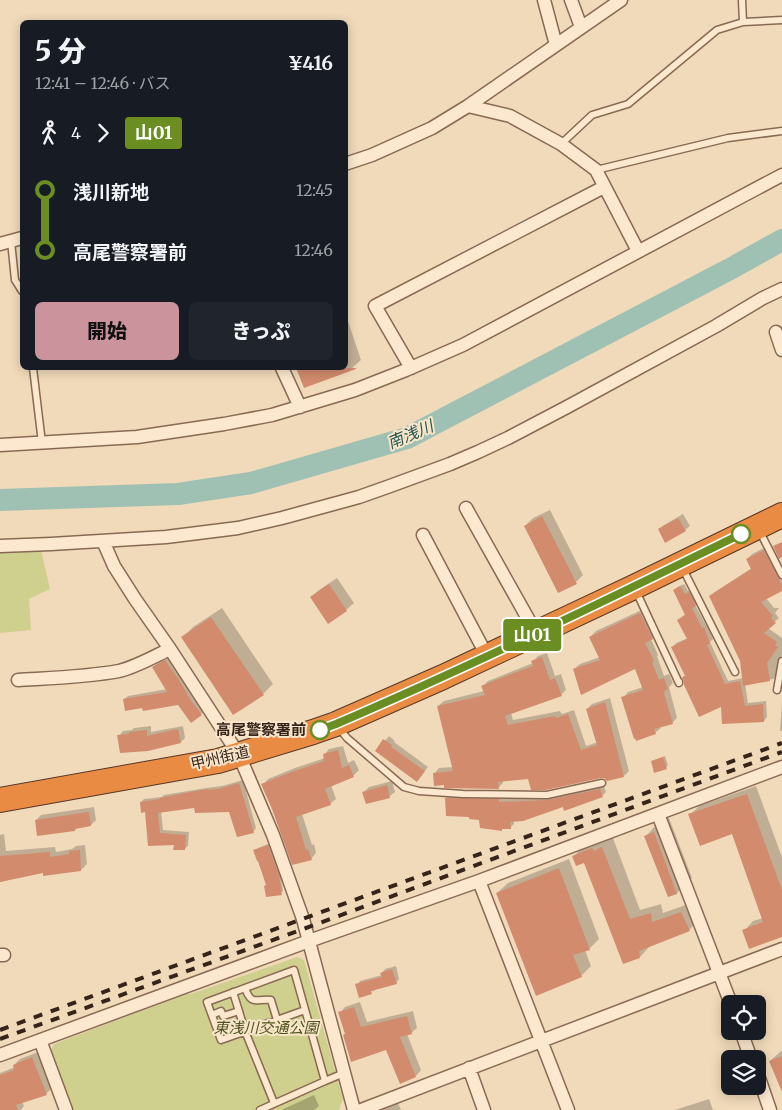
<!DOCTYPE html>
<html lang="ja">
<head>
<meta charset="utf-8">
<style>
  :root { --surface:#171b24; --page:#20242c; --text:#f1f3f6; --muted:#9ea1a6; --accent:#cb949c }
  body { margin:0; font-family:Merriweather,"Noto Sans JP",serif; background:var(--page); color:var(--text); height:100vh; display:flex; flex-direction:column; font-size:19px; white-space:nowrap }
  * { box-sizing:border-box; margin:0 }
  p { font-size:16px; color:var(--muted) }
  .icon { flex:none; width:28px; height:28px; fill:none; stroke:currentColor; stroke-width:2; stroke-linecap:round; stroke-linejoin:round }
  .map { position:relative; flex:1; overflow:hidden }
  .side { position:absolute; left:20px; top:20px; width:328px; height:350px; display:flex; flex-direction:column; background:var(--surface); border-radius:8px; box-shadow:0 2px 12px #0003 }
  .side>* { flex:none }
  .badge { padding:0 10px; border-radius:4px; font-size:18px; line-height:32px }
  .buttons { position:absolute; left:721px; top:995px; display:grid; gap:10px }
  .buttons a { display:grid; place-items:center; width:45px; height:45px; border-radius:8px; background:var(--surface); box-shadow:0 2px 12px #0003; font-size:25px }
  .map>.badge { position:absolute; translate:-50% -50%; box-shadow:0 0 0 2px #fff }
  .legs { display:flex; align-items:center; gap:8px; height:55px; padding:0 15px; font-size:16px }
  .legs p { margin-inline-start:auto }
  .headline { display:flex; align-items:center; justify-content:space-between; height:85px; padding:0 15px }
  h1 { font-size:28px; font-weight:800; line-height:38px }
  .button { display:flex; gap:10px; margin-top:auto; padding:10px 15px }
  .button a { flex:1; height:58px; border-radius:8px; background:var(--accent); color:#111; font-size:20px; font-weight:800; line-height:58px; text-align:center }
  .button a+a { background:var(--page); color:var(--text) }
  ul { padding:0 15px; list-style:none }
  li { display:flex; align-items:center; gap:18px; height:60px; font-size:19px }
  li i { display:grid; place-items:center; width:8px; height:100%; margin:0 6px; background:currentColor }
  li i::after { content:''; width:12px; height:12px; margin:-6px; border:4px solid; border-radius:50%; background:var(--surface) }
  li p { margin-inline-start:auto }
  li:first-child i { background:linear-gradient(#0000 50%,currentColor 0) }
  li:last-child i { background:linear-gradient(currentColor 50%,#0000 0) }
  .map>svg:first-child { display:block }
  .green { fill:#cfcf8e }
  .shadow { fill:#0003 }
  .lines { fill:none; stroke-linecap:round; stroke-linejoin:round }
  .river { stroke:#9fc1b3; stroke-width:22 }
  .building { fill:#d28b6d }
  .lane-casing { stroke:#896953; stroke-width:9 }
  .street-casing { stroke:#896953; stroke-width:15 }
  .highway-casing { stroke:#563829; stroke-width:26 }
  .lane { stroke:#fbe8ce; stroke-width:6 }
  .street { stroke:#fbe8ce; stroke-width:12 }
  .highway { stroke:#e98b42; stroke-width:24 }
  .rail { stroke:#36241a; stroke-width:4; stroke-dasharray:9 9; stroke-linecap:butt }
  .line-1-casing { stroke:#fff; stroke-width:11 }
  .line-1 { stroke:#6b8e23; stroke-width:8 }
  .stop-1-dot { fill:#fff; stroke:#6b8e23; stroke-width:2.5 }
  .labels { text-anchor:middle; stroke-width:4; stroke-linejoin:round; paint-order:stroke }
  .stop-label { font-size:15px; font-weight:bold; fill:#36241a; stroke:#f8e5ca; text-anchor:end }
  .street-label { font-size:15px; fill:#36241a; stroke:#f8e5ca }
  .park-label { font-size:15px; font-style:italic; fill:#4e541f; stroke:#f8e5ca }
  .water-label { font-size:16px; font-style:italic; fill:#27584f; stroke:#f8e5ca }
</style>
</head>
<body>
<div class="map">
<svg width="782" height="1110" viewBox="0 0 782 1110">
  <rect width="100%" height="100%" fill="#f1daba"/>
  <path class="green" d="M41,550L50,589L29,599L31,630L0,633V552Z
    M297,957L304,960L343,1099L339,1110H73L51,1051L54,1044L187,994H191Z"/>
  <path class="shadow" d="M348,321L361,360L351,369H296L295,368H345V322Z
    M550,510L583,575L576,582L525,526L533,518Z
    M683,514L690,526L685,530L659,529L664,525Z
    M768,546L782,572V589L766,598L774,608H779L775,613L779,618L768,628L782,638V655L778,674L773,679L745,684L748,703L766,701L767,717L764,721L722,705L686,675L673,647L676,643L688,638L678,620L686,614L674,590L678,587L684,584L688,591L693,589L698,602L695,605L706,625L707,624L713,639L710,642L728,681L743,678L741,661L710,596L715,592L752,568L747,559L752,554Z
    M337,578L354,603L346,610L311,597L319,590Z
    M222,608L273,684L263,694L183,637L193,627Z
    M646,608L658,633L651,639L658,655L657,656L664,676L669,674L673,683L669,687L677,718L672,723L660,726L661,728L655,733L623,698L628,692L643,687L635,668L574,669L580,664L600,657L590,637L596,631Z
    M547,653L555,676L561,674L566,690L561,695L511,713L513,720L560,711L562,714L574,710L586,746L598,742L587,709L592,704L610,698L629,771L624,776L607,780L605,777H529L503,780V783L498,788L445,783L434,774L439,768L453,767L438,706L444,701L484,691L482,687L488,681L533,663L532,662L538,656Z
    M169,658L205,711L191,721L179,703L143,707L124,699L128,696L167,689L153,667L157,664Z
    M782,702V731H780Z
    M151,726V732L183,726L185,738L181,742L119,736L123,731L132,730L134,728Z
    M389,736L395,741L394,742L428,767L421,776L377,750Z
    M343,746L348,763L354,760L359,770L353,776L331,785L336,799L330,804L302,814L312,845L314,844L316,853L311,859L263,785L268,779L295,768L325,758L324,755L329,749Z
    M665,756L668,765L666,767L652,762L654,760Z
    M243,780L256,828L253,832L230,810L196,807L161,811L163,830L189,832L188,846L184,849L175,844L149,845L146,811L141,802L144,799L162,797L164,795L206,788L222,786Z
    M392,781L395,792L390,796L367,803L364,792L369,787Z
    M603,785L606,792L602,796L564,805L514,820V824L510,828H503L502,829L481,818L470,816L446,798L450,794L502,796V799L552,797Z
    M756,786L782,857V935L744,931L753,921L763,918L732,833L690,815L699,806Z
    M94,807L96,820L91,825L77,827L75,830L36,820L41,815Z
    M669,818L692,878L677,893L669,896L646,836L660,821Z
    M4,834L6,851L55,847L56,852L72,849L76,846L85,845L87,864L81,870L44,871L0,882V835Z
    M603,838L604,841L613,838L640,910L661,904L663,913L691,903L699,920L689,930L650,946L640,957L624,962L585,862L574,856L584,846Z
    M270,843L280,872L283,891L281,893L267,884L254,851L256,849Z
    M569,859L599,939L589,949L585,950L591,966L581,976L497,893L508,883Z
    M396,966L399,979L396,983L375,989L373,992L370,985H368L370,992H372L360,996L357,985L360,981L382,975V973L385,969Z
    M360,1002L367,1022L413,1011L417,1028L411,1033L407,1034L421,1070L416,1076L400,1082L386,1048L346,1033L340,1013L345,1007Z
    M781,1051H782V1089L770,1061Z
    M38,1052L52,1088L46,1094L22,1102L24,1106L21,1110H0V1073L15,1067L14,1065L20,1059Z
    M314,1095L319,1106L314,1110H281Z
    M709,1099L713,1110H675Z
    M398,1103L401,1110H378Z"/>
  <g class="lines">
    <path class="river" d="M0,500L178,494L251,483L407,438L730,269L782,240"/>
  </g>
  <path class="building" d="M296,368H356V369L304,388Z
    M542,516L577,584L558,593L524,526Z
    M678,518L686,531L665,543L658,529Z
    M782,542V557L779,559L773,546Z
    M764,550L782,585V591L761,602L773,616L771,618L776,623L764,633L777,642L775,645L778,647L767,663L770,681L743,686L740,661L709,596L751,569L746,559Z
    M329,584L347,611L328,624L310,597Z
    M680,586L685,594L689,592L694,601L696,606L692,608L702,628L704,627L710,643L707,645L725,684L740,681L745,706L763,704L764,722L722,724L721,707L699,717L684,685V682L682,677L685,676L671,647L687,639L677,620L685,615L673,590Z
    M640,613L653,639L645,643L654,661L652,662L659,680L664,678L668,689L664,691L665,693H664L673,724L654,729L656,734L636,741L635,738L634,739L621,697L643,690L635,669L581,695L573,669L600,660L589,637Z
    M211,617L264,695L233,715L181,637Z
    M542,657L550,680L555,678L562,696L505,716L508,725L555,716L556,718L568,714L581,750L597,745L586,709L605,702L624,777L607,781L604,778H601L546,790H531L528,779L498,782L499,789L444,788V785L434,786L433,773L453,771L437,706L485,695L481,686L498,679L533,666L531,661Z
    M165,660L179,680L192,702L202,715L191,723L178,705L143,711L142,708L125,711L123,699L167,692L152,667Z
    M178,729L181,743L148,751L120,753L117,735L129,734V732L147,730V736Z
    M383,739L392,745L391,747L425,771L417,782L375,751Z
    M338,750L342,768L349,765L354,777L325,789L331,805L296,817L306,850L308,849L312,860L292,865L272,809L261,784L289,773L324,761L323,754Z
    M663,757L667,769L654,773L651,761Z
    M239,783L254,833L237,837L229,812L195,813L194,808L158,813L160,833L186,835L185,850H173L174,845L148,846L145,812L141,813L140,802L160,799L159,798L201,790L218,789Z
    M387,785L390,798L366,804L362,792Z
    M600,789L603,797L564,811L563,807L523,821L510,822L511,829H502V831L480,828L479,820L469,819V817L446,816L445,798L499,799V802L547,800Z
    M747,794L782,890V937L749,949L742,930L763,922L732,834L700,846L688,814Z
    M89,812L91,826L75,829V831L37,836L35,820Z
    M654,832L677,894L668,897L644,836Z
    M268,845L279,875L282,895L266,897L264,886L266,885L258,861H257L253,850Z
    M602,847L630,919L651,913L652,922L681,912L690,931L639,951L640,958L623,964L584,863L576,866L572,856L592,848L594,851Z
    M80,850L81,871L43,876V873L0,882V856L50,852V857L69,854V851Z
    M559,868L590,950L573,955L582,977L536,996L496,893Z
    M392,969L397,984L371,991L372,994L359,998L355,984L382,977L380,973Z
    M354,1007L361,1027L407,1016L412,1034L400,1037L416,1077L400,1084L386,1050L351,1062L343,1035L345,1034L338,1012Z
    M782,1056V1092L769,1061Z
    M32,1057L47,1095L16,1105L18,1110H0V1075L14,1070L13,1065Z"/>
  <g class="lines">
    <defs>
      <path id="lane" d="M742,0L743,22
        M561,144L592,115L628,104L717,30L743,22L782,20
        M596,170L728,138L782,131
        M11,241L15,280L22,291
        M33,368L42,443
        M759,530L782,575
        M682,567L735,672
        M636,591L679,683V682
        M777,690L782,661
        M338,727L347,738L404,787L419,791L463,794L547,795L602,783
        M245,988C252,1007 256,998 271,1000L277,1020
        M233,992L245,1031L274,1103
        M212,1015L221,1011L223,1016L239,1011
        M325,1081L344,1073
        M260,1110L325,1081L294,970L207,1002L221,1040L305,1010"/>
      <path id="street" d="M544,0L556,45
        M571,0L581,27
        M468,106L510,116L561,144L596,170L638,251
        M345,164L372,155L432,128L468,106L621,0
        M0,244L22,238
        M776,332L782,350
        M282,368L300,407
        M411,368L375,306L604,187
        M0,445L137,437L224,424L272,415L355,390L406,370L463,345L782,175
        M466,508L536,633
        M423,535L487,656
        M103,541L114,566L135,599L170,649L239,755L273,835L303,919L354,1110
        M0,546L51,544L166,537L238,528L282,518L359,497L390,486L450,464L478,452L508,438L567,407L716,326L763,298L782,289
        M18,680C51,678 87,677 119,671C136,667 155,656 170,649
        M658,814L731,1004
        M479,881L568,1110
        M0,955H4
        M741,1031L751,1059
        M40,1040L66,1110
        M0,1055L309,941L479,881L782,767
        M469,1068L484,1110
        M758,1075L770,1110
        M361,1110L782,949"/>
      <path id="highway" d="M0,800L218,761L313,732L336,724L443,677L634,587L782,515"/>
    </defs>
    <use href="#lane" class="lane-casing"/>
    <use href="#street" class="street-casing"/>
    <use href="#highway" class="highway-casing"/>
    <use href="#lane" class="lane"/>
    <use href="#street" class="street"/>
    <use href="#highway" class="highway"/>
    <path class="rail" d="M0,1030L782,743
      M0,1039L306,928L782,752"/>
  </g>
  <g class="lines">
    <defs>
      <path id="line-1" d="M320,730L336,724C473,665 607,600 741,534"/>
    </defs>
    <use href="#line-1" class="line-1-casing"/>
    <use href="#line-1" class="line-1"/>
  </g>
  <g class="stop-1-dot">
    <circle cx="741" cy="534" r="9"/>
    <circle cx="320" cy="730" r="9"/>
  </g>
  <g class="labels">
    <g class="stop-label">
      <text x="306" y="735">高尾警察署前</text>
    </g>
    <g class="street-label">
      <text transform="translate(220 758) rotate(-13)" y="5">甲州街道</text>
    </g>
    <g class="park-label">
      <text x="266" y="1033">東浅川交通公園</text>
    </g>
    <g class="water-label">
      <text transform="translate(410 434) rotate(-23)" y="6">南浅川</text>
    </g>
  </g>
</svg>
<div class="buttons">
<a><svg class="icon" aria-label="locate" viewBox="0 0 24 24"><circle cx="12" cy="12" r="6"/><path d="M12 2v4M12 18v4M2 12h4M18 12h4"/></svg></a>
<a><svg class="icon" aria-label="layers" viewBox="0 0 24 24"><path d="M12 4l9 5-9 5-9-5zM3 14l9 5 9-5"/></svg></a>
</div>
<b class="badge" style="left:532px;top:635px;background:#6b8e23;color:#fff">山01</b>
<section class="side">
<div class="headline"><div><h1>5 分</h1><p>12:41 – 12:46 · バス</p></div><b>¥416</b></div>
<div class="legs"><svg class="icon" aria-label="walk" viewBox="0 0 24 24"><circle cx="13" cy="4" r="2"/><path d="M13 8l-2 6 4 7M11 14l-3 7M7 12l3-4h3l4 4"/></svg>4<svg class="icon" aria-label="forward" viewBox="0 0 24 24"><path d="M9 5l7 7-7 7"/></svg><b class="badge" style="background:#6b8e23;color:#fff">山01</b></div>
<ul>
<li><i style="color:#6b8e23"></i><b>浅川新地</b><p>12:45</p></li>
<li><i style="color:#6b8e23"></i><b>高尾警察署前</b><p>12:46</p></li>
</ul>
<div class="button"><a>開始</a><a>きっぷ</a></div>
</section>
</div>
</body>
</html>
